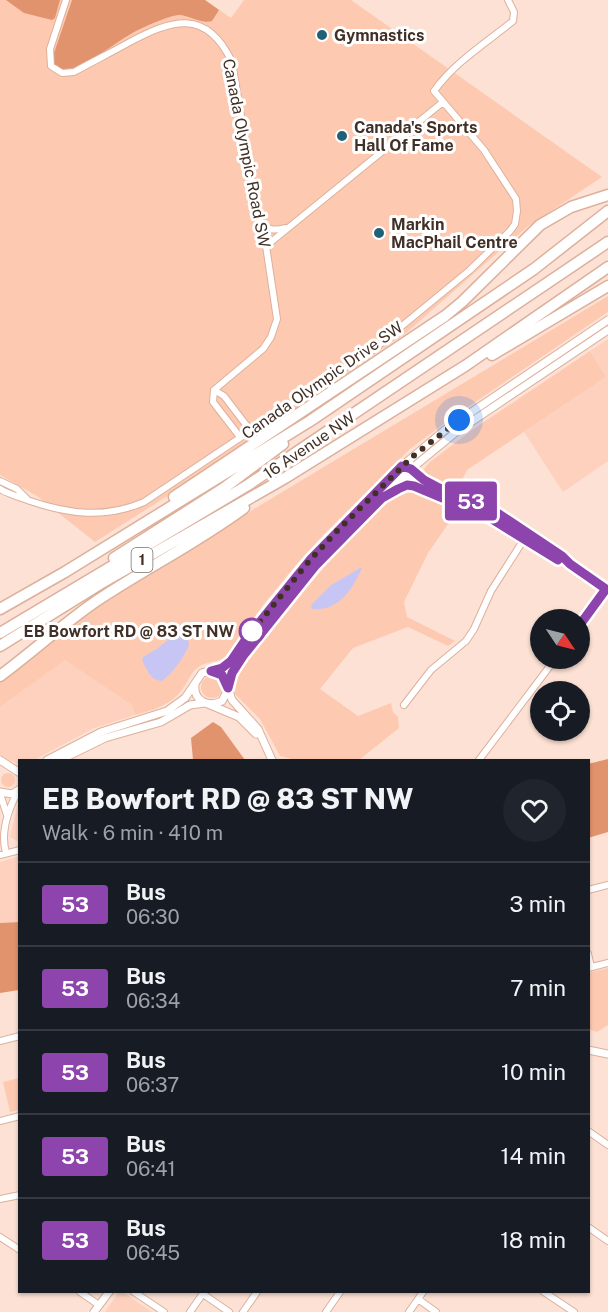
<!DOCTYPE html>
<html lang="en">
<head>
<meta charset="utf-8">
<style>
  :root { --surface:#171b24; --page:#20242c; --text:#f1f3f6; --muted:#9ea1a6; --line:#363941 }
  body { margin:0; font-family:"Public Sans",sans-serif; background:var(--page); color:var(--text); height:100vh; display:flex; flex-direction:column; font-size:22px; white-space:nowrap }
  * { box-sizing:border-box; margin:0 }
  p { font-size:20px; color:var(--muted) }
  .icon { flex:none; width:33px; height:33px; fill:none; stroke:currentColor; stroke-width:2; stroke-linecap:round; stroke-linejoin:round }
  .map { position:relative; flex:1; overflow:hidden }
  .details { position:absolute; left:18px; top:759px; width:572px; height:534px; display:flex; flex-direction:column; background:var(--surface); border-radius:0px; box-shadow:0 2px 4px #0004 }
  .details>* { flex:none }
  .badge { padding:0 12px; border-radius:4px; font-size:21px; line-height:39px }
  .needle { width:39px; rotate:125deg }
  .fabs { position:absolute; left:530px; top:609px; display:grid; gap:12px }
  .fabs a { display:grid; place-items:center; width:60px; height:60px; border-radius:50%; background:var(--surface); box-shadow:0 2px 4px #0004; font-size:30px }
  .you { position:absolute; width:30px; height:30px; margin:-15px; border:4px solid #fff; border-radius:50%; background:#1a73e8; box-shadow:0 0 0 9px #1a73e833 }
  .map>.badge { position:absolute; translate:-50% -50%; box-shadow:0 0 0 3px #fff }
  .round { display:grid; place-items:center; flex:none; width:63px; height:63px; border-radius:32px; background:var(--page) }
  .headline { display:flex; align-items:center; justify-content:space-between; height:102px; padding:0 24px }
  h1 { font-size:28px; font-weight:800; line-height:45px }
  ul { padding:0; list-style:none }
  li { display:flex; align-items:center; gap:18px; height:84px; padding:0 24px; border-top:2px solid var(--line) }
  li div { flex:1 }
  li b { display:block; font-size:22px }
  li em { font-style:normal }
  li .badge { min-width:66px; font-weight:700; text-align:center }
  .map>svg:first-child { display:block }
  .built { fill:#fdd1bd }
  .green { fill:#fdcab1 }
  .forest { fill:#e1936d }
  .water { fill:#c7c5f4 }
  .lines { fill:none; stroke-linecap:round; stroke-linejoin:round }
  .minor-casing { stroke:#ddb09b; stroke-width:8 }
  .tertiary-casing { stroke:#ddb09b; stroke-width:9 }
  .motorway-casing { stroke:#ddb09b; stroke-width:13 }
  .minor { stroke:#fff; stroke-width:6 }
  .tertiary { stroke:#fff; stroke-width:7 }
  .motorway { stroke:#fff; stroke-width:10 }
  .line-casing { stroke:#fff; stroke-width:14 }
  .line { stroke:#8e44ad; stroke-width:9 }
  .walk { stroke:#423027; stroke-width:6; stroke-dasharray:0 10.8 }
  .poi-dot { fill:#226077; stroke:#fff; stroke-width:2 }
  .stop-dot { fill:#fff; stroke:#8e44ad; stroke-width:3 }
  .labels { text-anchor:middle; stroke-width:6; stroke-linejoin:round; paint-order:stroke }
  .shield { fill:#fff; stroke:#7b6e68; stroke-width:1.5 }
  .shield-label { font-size:15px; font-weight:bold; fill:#423027 }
  .poi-label { font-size:16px; font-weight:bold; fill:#423027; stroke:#fff; text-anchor:start }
  .street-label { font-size:16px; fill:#423027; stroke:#fff }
  .stop-label { font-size:16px; font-weight:bold; fill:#423027; stroke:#fff; text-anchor:end }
</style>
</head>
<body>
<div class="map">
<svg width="608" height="1312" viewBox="0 0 608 1312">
  <rect width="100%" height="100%" fill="#fde1d4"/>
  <path class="built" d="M608,339V461L563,492L524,432L606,377L590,351Z
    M65,659L132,705L135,715L94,728L34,760H20L19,764L9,760L0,755V707Z
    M19,799L20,842H19L10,837Z
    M19,856V922L0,923V862Z
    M123,1292L152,1312H105L118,1293Z"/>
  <path class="green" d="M0,0H205L231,18L244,0H351L602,177L527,227L406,333L183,486L95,542L37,496L0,475Z
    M608,296V312L453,417L411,448L323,535L296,565L263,605L226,657C217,663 204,661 196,669C190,674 188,682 183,688C174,704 151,711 135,715L132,705L65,660L0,707V678L94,607L146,574Z
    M590,351L606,377L467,470L458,488L425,473L424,469L430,462L472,430Z
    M411,491L457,511L428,553L404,602L407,617L455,641L448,646L408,627L353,648L320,689L358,716L391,703L393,712L398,717L399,728L359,760H296L280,756L260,719L235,694L236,684L241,670C277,622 315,575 357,532C373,516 388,498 411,491Z
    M201 687a11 11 0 1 1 22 0a11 11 0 1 1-22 0Z
    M1 780a7 7 0 1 1 14 0a7 7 0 1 1-14 0Z
    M608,968V1025L597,1032L588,1029V973Z
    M19,1078V1110L10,1112L3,1082Z"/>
  <path class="forest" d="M6,0H60L55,18L52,20L24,13Z
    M72,0H205L219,10L212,21C201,24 191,16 180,15C170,15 146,26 136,31C118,40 86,68 67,69C62,70 58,67 54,64L53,56Z
    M213,722L221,727L245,760H193L191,738Z
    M608,759V832L588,838V764Z
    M20,922L19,990L0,993V923Z"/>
  <path class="water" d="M360,568H362C352,590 339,611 312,609L311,605L331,585Z
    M185,626L189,645C183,659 174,671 162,681C150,680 147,670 142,660L143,657L158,648Z"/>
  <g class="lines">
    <defs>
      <path id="minor" d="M66,0L50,49L51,66L62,73L74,72C92,62 110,53 128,43C171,20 206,7 232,62L254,194L266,246L277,319L271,337L263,349L214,390
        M261,224C269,230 275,231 285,228
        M266,246L443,102
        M214,390L213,402L240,437
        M214,390L224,396L250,430
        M402,466C413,497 465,504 491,519C514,532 536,547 558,560L569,563
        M409,468L439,488L493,510L562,556L570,564L606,589
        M0,481L17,489L27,499
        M0,489C10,495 20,497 30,501C69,514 105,519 144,502L380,344L470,270L510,231L515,224L517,211L516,199L484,150L434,91C455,62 486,43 513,21L514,12L508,0
        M579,627L608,587
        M404,705L431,670L466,641L474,629L491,591L528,533
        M479,760L556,658
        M0,794L7,815
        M6,853C0,832 8,810 18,791
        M0,855L20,850
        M588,890L608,885
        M588,954L591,967
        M588,968L608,963
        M0,1041L20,1036
        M0,1121L20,1116
        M588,1131L608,1145
        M0,1199L20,1195
        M588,1227L608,1241
        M0,1237L20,1250
        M80,1292L99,1305
        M134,1292L164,1312
        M544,1292L574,1312
        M203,1294L229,1312
        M418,1299L436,1312
        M190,1312L204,1292
        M243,1312L257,1292
        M326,1312L340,1292
        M409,1312L423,1292"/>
      <path id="tertiary" d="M391,492C403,485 411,484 424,490
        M213,671L225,678L232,700L258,729L272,760
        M195,684C193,700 207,708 222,701L228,690
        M228,688L231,678L238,662L304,580L343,536L411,469L456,432L608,330
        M208,704L239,717L256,734
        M0,760L20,773
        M47,760L101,732L167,711L185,698L202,673L219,669L228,664L310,560L402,466L445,430L608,320
        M60,760L105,738L161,722L190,705L205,703
        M0,792L12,794L20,789
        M588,1050L608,1054
        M94,1312L109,1292"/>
      <path id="motorway" d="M492,355L608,286
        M174,497L445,316L462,302L540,225L571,207L608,195
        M114,558L224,488L283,444
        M0,609L65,572L310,421L534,269L608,211
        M0,633L248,485L608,242
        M0,646L100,584L285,478L465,366L608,267
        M0,676C32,652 62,625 95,602C144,569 197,543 244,508"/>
    </defs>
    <use href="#minor" class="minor-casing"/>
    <use href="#tertiary" class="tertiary-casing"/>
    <use href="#motorway" class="motorway-casing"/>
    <use href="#minor" class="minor"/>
    <use href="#tertiary" class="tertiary"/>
    <use href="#motorway" class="motorway"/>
  </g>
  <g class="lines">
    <defs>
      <path id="line" d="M558,560L490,518L414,486L407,485L398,489L382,498L316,565L243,656L232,673L228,688L222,675L211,671L222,668L231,661L246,639L310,560L402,466L411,469L424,480L439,488L493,510L562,556L570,564L606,589L579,626"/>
    </defs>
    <use href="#line" class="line-casing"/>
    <use href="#line" class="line"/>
    <path class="walk" d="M252,631L246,639L310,560L338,530L412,457L459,420"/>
  </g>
  <g class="poi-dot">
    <circle cx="322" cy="35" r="6"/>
    <circle cx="342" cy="136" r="6"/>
    <circle cx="379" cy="233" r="6"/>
  </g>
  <circle class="stop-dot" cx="252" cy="631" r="12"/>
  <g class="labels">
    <rect class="shield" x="131.5" y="548" width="21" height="24" rx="4.5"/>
    <g class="shield-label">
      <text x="142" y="565">1</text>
    </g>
    <g class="poi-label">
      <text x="334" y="41">Gymnastics</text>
      <text x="354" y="133">Canada's Sports<tspan x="354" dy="18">Hall Of Fame</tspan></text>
      <text x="391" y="230">Markin<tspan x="391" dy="18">MacPhail Centre</tspan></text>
    </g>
    <g class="street-label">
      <text transform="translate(247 153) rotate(79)" y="6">Canada Olympic Road SW</text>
      <text transform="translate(322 380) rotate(-35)" y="6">Canada Olympic Drive SW</text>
      <text transform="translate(309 445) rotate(-34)" y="6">16 Avenue NW</text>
    </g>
    <g class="stop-label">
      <text x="234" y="637">EB Bowfort RD @ 83 ST NW</text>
    </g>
  </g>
</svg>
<div class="fabs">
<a><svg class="needle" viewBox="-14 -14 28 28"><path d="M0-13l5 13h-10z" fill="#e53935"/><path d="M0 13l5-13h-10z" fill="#9ea1a6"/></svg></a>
<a><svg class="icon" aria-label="locate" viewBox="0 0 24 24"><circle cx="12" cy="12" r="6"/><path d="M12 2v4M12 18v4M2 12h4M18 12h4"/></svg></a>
</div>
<div class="you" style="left:459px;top:420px"></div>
<b class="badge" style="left:471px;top:501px;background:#8e44ad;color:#fff">53</b>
<section class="details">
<div class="headline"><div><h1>EB Bowfort RD @ 83 ST NW</h1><p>Walk · 6 min · 410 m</p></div><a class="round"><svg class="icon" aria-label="heart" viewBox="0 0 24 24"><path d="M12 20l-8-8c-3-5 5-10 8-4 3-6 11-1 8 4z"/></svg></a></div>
<ul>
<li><span class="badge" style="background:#8e44ad;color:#fff">53</span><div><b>Bus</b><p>06:30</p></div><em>3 min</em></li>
<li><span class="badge" style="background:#8e44ad;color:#fff">53</span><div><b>Bus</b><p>06:34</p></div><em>7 min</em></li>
<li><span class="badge" style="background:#8e44ad;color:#fff">53</span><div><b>Bus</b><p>06:37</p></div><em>10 min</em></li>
<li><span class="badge" style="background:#8e44ad;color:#fff">53</span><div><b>Bus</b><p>06:41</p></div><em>14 min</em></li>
<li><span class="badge" style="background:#8e44ad;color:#fff">53</span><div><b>Bus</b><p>06:45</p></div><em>18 min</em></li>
</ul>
</section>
</div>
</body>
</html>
